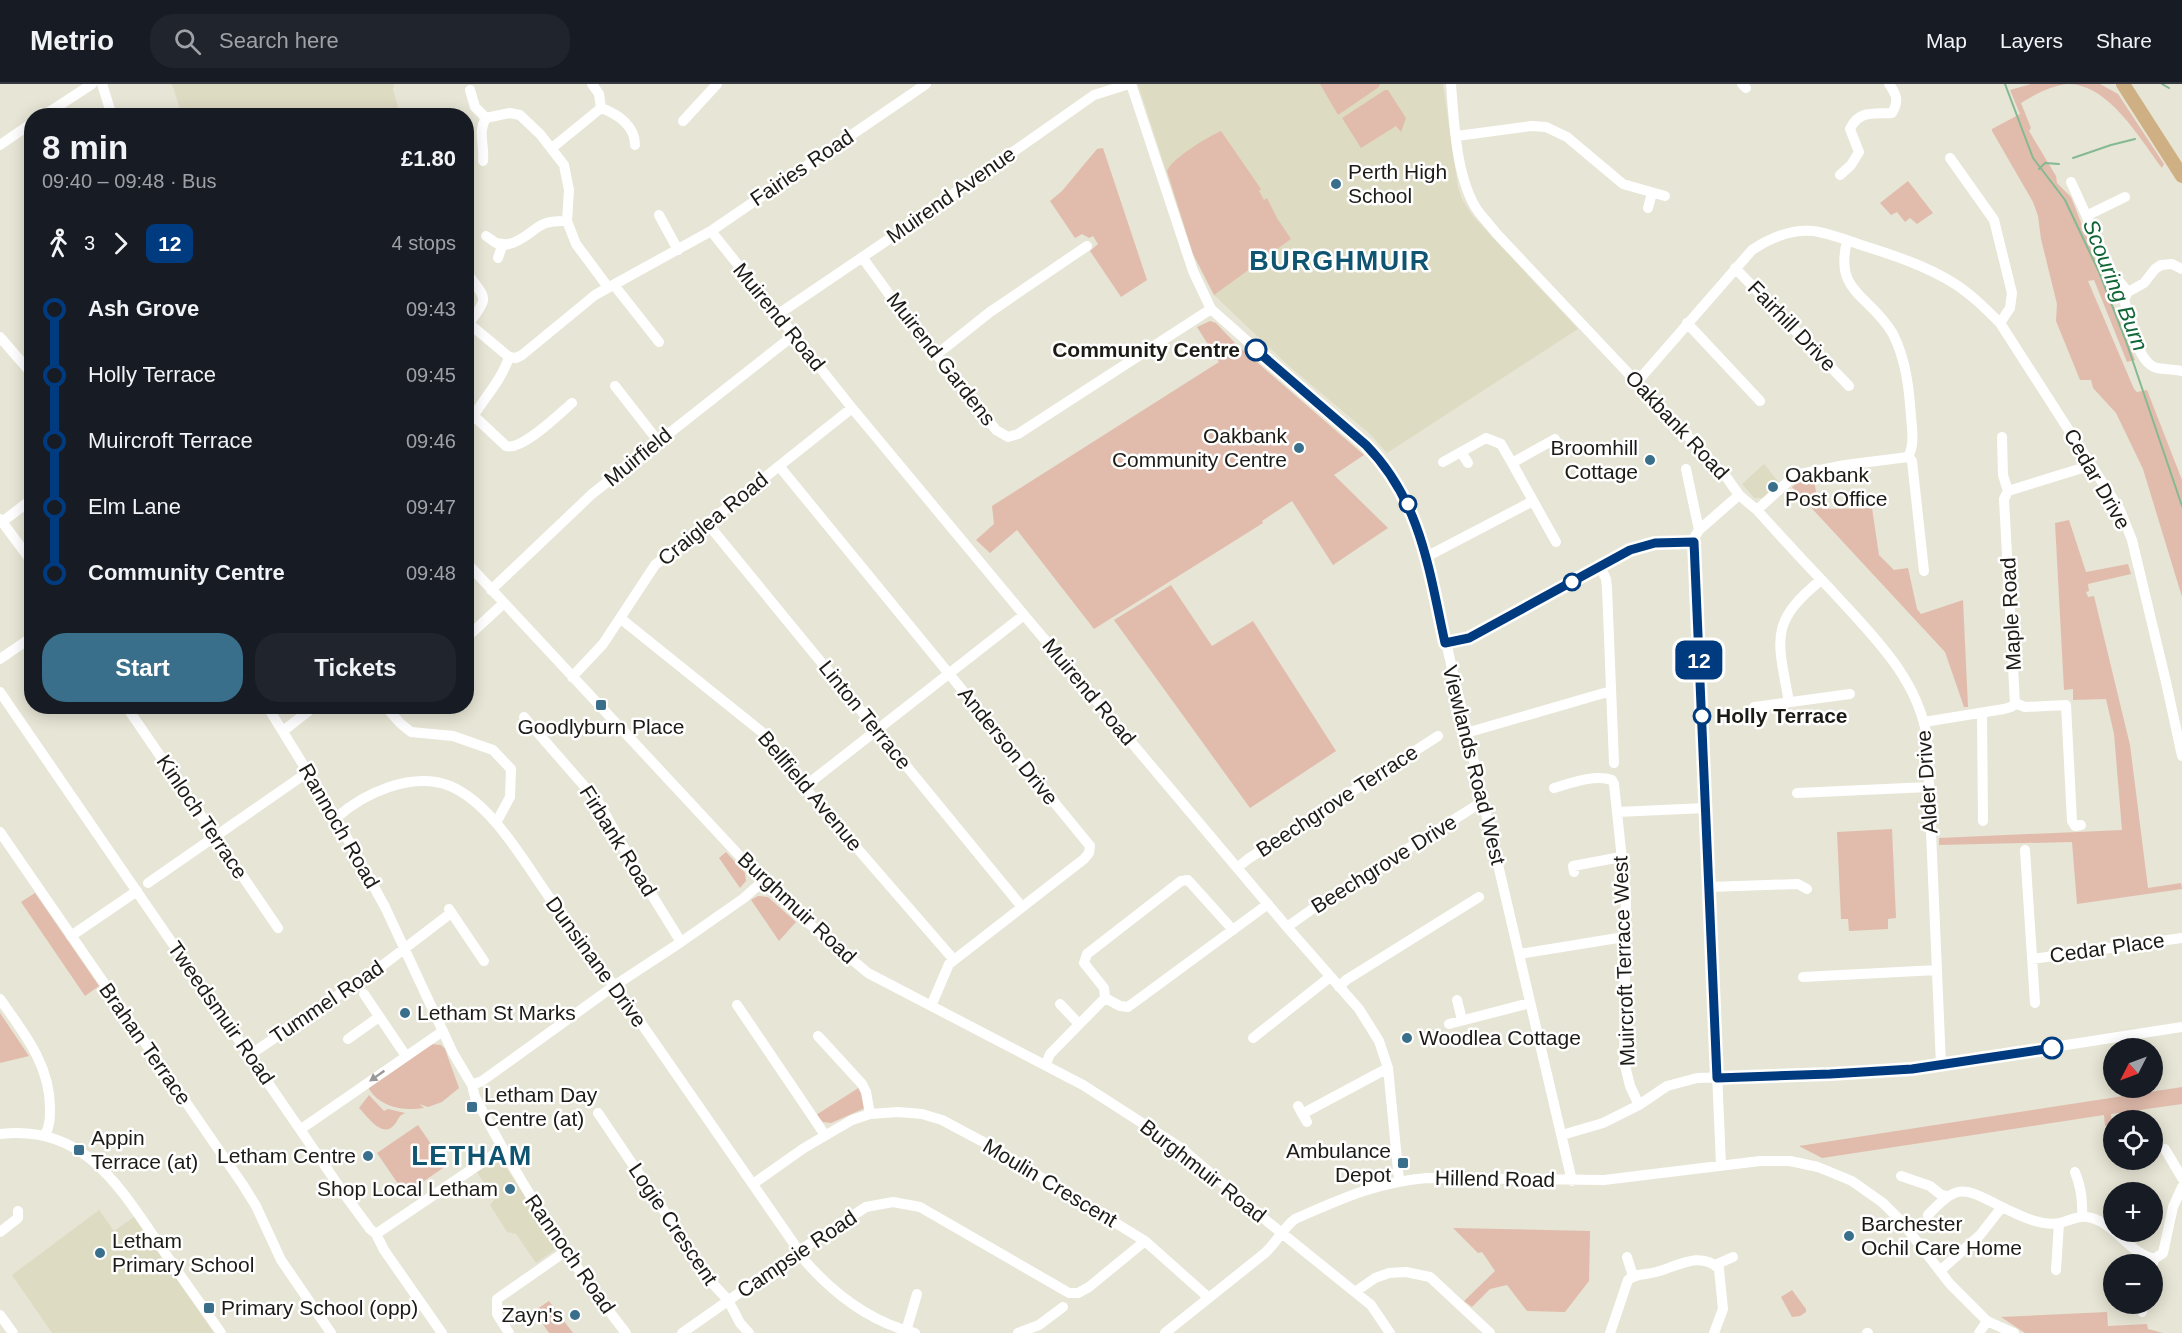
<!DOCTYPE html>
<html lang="en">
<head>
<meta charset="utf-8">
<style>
  :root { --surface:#171b24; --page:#20242c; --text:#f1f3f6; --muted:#9ea1a6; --line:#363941; --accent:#396f8b }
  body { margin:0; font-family:Arial,sans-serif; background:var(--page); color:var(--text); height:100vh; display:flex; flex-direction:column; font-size:22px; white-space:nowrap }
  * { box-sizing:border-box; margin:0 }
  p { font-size:20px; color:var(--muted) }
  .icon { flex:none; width:33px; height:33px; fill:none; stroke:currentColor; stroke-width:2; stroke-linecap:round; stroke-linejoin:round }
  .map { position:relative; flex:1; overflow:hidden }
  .details { position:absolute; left:24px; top:24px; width:450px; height:606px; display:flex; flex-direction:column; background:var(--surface); border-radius:24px; box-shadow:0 3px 15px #0003 }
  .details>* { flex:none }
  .badge { padding:0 12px; border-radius:9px; font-size:21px; line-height:39px }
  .needle { width:39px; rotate:228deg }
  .buttons { position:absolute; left:2103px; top:954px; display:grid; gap:12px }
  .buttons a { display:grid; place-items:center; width:60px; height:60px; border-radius:50%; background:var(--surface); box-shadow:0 3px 15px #0003; font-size:30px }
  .map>.badge { position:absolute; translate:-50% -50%; box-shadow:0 0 0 3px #fff }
  .legs { display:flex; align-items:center; gap:9px; height:66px; padding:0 18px; font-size:20px }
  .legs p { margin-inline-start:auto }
  .overview { display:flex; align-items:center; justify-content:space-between; height:102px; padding:0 18px }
  h1 { font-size:33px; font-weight:800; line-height:45px }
  .action { display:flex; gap:12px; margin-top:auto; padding:12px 18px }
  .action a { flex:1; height:69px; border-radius:24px; background:var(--accent); color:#fff; font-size:24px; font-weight:800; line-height:69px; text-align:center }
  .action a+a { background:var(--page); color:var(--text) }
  ul { padding:0 18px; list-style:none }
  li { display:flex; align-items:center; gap:21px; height:66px; font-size:22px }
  li i { display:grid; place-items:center; width:9px; height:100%; margin:0 8px; background:currentColor }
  li i::after { content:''; width:15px; height:15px; margin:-8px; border:4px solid; border-radius:50%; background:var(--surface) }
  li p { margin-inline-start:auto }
  li:first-child i { background:linear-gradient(#0000 50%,currentColor 0) }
  li:last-child i { background:linear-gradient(currentColor 50%,#0000 0) }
  header { display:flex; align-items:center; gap:36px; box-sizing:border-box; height:84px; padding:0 30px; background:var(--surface); border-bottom:2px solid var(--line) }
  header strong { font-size:28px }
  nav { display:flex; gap:33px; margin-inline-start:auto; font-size:21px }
  .search { width:420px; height:54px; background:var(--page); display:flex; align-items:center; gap:15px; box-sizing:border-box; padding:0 21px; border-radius:24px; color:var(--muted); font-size:22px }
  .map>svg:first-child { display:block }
  .built { fill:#dedbc3 }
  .green { fill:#e1bcac }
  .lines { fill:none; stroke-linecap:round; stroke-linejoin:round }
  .stream { stroke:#84b992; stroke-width:2 }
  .minor { stroke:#fff; stroke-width:10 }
  .major { stroke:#cfb084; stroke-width:14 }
  .oneway { fill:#999896 }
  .line-1-casing { stroke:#fff; stroke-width:14 }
  .line-1 { stroke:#003b80; stroke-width:9 }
  .poi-dot { fill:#396f8b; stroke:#fff; stroke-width:2 }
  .stop-1-dot { fill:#fff; stroke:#003b80; stroke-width:3 }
  .labels { text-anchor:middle; stroke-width:5; stroke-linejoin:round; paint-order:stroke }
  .street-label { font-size:21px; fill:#1c1b16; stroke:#fff }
  .poi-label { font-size:21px; fill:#1c1b16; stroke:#fff; text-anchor:start }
  .stop-label { font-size:21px; font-weight:bold; fill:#1c1b16; stroke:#fff; text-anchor:end }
  .water-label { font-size:22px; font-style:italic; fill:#116636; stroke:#fff }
  .district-label { font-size:27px; font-weight:bold; letter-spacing:1.5px; fill:#0f5471; stroke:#fff }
</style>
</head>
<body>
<header>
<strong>Metrio</strong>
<div class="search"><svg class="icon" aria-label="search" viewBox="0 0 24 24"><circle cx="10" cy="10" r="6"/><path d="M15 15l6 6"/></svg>Search here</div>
<nav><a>Map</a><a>Layers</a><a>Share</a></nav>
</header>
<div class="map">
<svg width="2182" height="1249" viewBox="0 0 2182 1249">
  <rect width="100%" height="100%" fill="#e7e5d5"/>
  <path class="built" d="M172,0H394L393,5L400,31H182Z
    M1138,0H1443L1458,103L1462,115L1472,131L1578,245L1387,369L1370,350L1289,282L1214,211L1193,170Z
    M1764,380L1780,400L1765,414H1754L1742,400Z
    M492,1075L502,1077L523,1109L556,1165L536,1179L516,1150L507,1148L490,1121L495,1115L476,1087Z
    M99,1126L114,1147L134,1133L214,1249H52L12,1191Z"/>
  <path class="green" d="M1320,0H1380L1379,3L1338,31Z
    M2031,0H2100L2118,10L2164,80L2162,84C2140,55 2109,0 2068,0C2052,1 2034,11 2021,19L2031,44L2029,47L2056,92L2057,99L2071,113L2135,276L2127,278L2094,196L2088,197L2134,305L2137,308L2147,306L2182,396V513L2143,385L2116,329L2093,304L2091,296H2080L2056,237L2057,220L2041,155L2038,132L2033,118L1992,47V45L2020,30L2010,6Z
    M1385,6H1388L1406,34L1401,48L1396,42L1361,64L1342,34Z
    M1221,47L1261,105L1259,107L1264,116L1267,114L1277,134L1291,155L1214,211L1193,170L1167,87C1172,74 1208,53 1221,47Z
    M1103,64L1147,196L1121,213L1090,167L1098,160L1093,152L1089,154L1082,150L1075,154L1050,117L1062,107L1097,65Z
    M1908,97L1933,129L1917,140L1910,134L1905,138L1897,128L1891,131L1880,119Z
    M1210,237L1216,239L1237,261L1364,371L1334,391L1388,444L1333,481L1292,417L1262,437L1263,439L1094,545L1017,446L990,469L976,456L994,440L992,422L1219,278L1197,243Z
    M1813,392L1819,423L1823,425L1872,424L1879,471L1894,486L1908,484L1917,525L1921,530L1963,516L1968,623H1964L1945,568L1792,403L1800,397Z
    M2069,436L2086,488L2128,480L2131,490L2088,500L2089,507L2086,508L2088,513L2094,512L2130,661L2148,804L2181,799L2182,805L2077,820L2072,758L1939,761V754L2122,746L2114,650L2106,615L2073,616V605L2064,606L2055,439Z
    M1171,501L1212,562L1253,537L1336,667L1250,724L1114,536Z
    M1892,745L1896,834L1888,835V845L1849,847L1848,835H1841L1837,748Z
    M726,768L745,789L746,797L740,804L719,774Z
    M35,809L99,902L85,912L21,818Z
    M758,812L768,813L796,838L779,857L751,816Z
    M0,929L29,972L0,979Z
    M431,960L441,961L445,965L459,1004L442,1018L428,1023L419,1020L424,1024C405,1027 379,1024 368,1003Z
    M860,1003L865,1024L831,1039L823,1038L816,1031Z
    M2182,1003V1020L2111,1030L2112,1041L2105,1042L2104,1031L1822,1074L1799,1062Z
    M369,1011L384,1027L388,1025L405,1029C398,1032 399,1035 395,1040C383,1056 368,1033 359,1024Z
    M418,1041L446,1082L405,1110L377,1069Z
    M1453,1144L1590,1147L1589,1197L1565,1228L1527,1227L1507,1201L1490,1205L1472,1223L1464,1217L1495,1187L1482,1168L1478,1169Z
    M1792,1206L1806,1225V1228L1800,1232L1792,1233L1781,1213Z
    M549,1217L573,1249H549L534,1227Z
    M2107,1228L2108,1242L2147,1240L2148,1245L2163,1249H2025L2001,1233Z"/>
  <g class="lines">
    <path class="stream" d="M2005,0L2033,74L2065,116L2099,188L2127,260L2182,422
      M2162,0L2169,4
      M2073,74L2111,61L2135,55
      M2039,85L2045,79L2059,80"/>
    <path class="minor" d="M102,0L112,32
      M592,0L599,10L601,24C618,30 635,42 635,61
      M1131,0L1193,187L1211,225L1380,375L1394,395L1413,431L1426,473L1572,1097
      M1451,0C1454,38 1456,95 1478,127C1484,135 1490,141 1496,149L1727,394L1739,411L1757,426C1782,454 1807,481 1833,508C1872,551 1918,594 1927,654L1941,981
      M1742,0L1746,4
      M470,6L475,23L486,34C477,49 485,61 483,77
      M43,32L92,0
      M486,34L510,29L520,31L540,50L564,81L569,106L567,137L576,160L608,203
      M683,37L717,0
      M1457,52L1531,42L1546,43L1567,53L1623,100L1665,112
      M0,61L32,39
      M552,64L601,24
      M1950,74L1994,136L2012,209L2010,224L2000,239
      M1840,91L1851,81L1859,68L1850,45C1859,26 1873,30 1892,29C1899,17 1897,11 1889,0
      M2071,98L2113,190L2128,208L2144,199L2155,185L2161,181L2172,180L2182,185
      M1648,124L1652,109
      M659,131L678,166
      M2088,131L2125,113
      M711,147L852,324L1024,531L1287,843L1359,925L1379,957L1388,984L1399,1096
      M486,152L496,159L504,160
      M1847,157C1834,210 1870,210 1893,250C1906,276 1909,304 1911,332C1912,346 1915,360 1908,373
      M862,173L894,217L996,346L1008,353L1018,350L1211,225
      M498,174L502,162C506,160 511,160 515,158C539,147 535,136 567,137
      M1735,184L1849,302
      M466,187C484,215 492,210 469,239
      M614,201L659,258
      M2128,208L2124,215C2129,233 2136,275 2154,283C2162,286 2173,285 2182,287
      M777,231L895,151L1094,11L1129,0
      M466,237L509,273
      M1687,239L1760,317
      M0,253L32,290
      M936,271L990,228L1087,162
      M1637,298L1752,166C1770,154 1791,145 1813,147C1829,149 1846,156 1861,161C1893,171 1927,182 1955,200C1972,211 1986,225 2000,239L2120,426L2132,456L2166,598L2182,672
      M615,302L658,357
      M473,331L506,362C522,367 559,330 572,319
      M466,345C478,320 501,299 509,273L516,274L522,271L595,211L711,147L926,0
      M1461,368L1468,379
      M1908,373L1912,377L1924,487
      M1443,378L1486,354L1501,360L1512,379L1555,355
      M1512,379L1556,458
      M779,382L1090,762L1089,769L1084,775L949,880L931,922
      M1686,385L1699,446
      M2008,407L2079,385L2090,379
      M1757,426L1793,393L1800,390L1845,381L1908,373
      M0,435L32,478
      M2,438L32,415
      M707,439L1022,823
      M1426,473L1533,417
      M466,478L763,797L794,827L868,889L1083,1001L1181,1064L1268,1138L1371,1221L1390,1249
      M1600,482L1606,495L1607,504L1614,679
      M491,506L592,410L794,251
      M620,534L768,653L804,703L954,876
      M466,554L504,519
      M1445,559L1469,554L1630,467L1655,459L1694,457
      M0,575L32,553
      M572,593L603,560L655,481L852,324
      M0,608L345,1111L370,1145L376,1150L384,1166L442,1249
      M1789,618C1778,556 1768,539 1821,496
      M2015,619L2025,623L2066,621L2072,737L2075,742L2081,741
      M126,622L278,844
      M267,622L336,734L385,823L453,969L472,1001L475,1013C518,1096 567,1175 626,1249
      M385,622L400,639L411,648L453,652L493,666L511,685L510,713L496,739
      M1754,623L1850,610
      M1982,629L1983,737
      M524,633L599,719L637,787L681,858
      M1924,638L2004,625L2011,623L2015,620L2004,415L2008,407L2003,391L2002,353
      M283,647L315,622
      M1466,649L1611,607
      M804,703L1024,531
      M1554,704C1571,699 1595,690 1612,696L1614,700L1626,813L1624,977L1630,1002L1639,1021
      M1797,709L1929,703
      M1617,728L1706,724
      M336,734C364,709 412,687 450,702C493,720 525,780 552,817C576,851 600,884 625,916L799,1167
      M0,748L243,1101L256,1122L281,1176L331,1249
      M2025,766L2035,919
      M1237,784L1248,775L1438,652
      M1574,788L1573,782L1621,773
      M148,799L308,688
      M1709,803L1798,800L1807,805
      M449,825L484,877
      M1287,843L1318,821L1482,718
      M71,852L137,807
      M1519,870L1624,853
      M2032,875L2182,854
      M1803,893L1937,886
      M1339,903L1346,896L1479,813
      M364,910L406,972
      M1105,914L1104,904L1084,879L1087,870L1181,797L1188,796L1233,846
      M0,915C24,949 50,981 50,1024C50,1033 50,1042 45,1051
      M1457,916L1462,936
      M1060,920L1079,940
      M737,921L825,1051
      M1449,940L1530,919
      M818,952L862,1000L866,1008L870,1030
      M1253,954L1330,893
      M348,955L379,933
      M251,970L383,881L451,829
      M1046,980L1050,970L1105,914L1120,922L1128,923L1268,820
      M472,1001L482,997L614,902L681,858L744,814L763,797
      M1298,1022L1307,1038
      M598,1029L714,1201L728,1216L740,1239L749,1249
      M1302,1030L1388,984
      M301,1045L443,947
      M0,1050C84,1040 119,1102 161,1163C180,1192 201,1220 221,1249
      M1562,1051L1603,1039L1639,1021L1667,1002L1697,994L1830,990L1912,985L2182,943
      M2165,1065L2182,1094
      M1721,1081L1694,454L1699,446L1739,411
      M2075,1088C2081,1103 2083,1116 2082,1132
      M1901,1092L1930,1102L1940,1110L1946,1112
      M751,1098L753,1100L804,1064L852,1036L870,1030L898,1028L922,1030L942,1036L987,1060L1145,1157L1209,1214
      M1928,1131C1959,1098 1964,1104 2002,1123
      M0,1148L18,1134V1127
      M376,1150L502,1065
      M1627,1173L1633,1192
      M806,1178C836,1212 871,1238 915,1249
      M2153,1179L2154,1175L2163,1169L2173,1123L2182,1103
      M1715,1181L1733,1173
      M1941,1186L1980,1151L2002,1123C2019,1131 2041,1143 2060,1139C2072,1136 2080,1130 2092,1134C2116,1141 2128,1168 2154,1175
      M2056,1186L2059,1139
      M1355,1208L1375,1194L1389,1189L1406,1188L1430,1193L1490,1249
      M2142,1228L2143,1220
      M0,1231L13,1249
      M906,1247L917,1210
      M509,1249L497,1230V1215L566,1167
      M682,1249L799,1167L866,1123L893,1118L920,1123L1069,1209H1078L1089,1203L1145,1157
      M1018,1249L1039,1241L1063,1223
      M1165,1249L1265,1169C1277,1158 1283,1144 1295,1135C1341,1115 1377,1098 1427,1094L1604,1096L1760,1077H1790L1818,1083L1852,1097L1883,1119L1902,1138L1950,1200L1987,1237L2014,1249
      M1610,1249L1628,1196C1636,1189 1646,1191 1656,1188C1676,1183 1701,1166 1719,1185L1723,1225L1714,1249
      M1867,1249H1868
      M1979,1249L1987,1237"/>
    <path class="major" d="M2123,0L2182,92"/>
  </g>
  <defs><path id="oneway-solid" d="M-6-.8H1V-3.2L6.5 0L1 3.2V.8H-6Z" transform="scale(1.5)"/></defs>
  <use class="oneway" href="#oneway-solid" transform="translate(377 992) rotate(145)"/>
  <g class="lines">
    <defs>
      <path id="line-1" d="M1256,266L1366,361C1421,417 1429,486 1445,559L1469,554L1630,466L1655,459L1694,458L1717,994L1830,990L1912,985L2052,964"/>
    </defs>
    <use href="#line-1" class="line-1-casing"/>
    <use href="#line-1" class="line-1"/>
  </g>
  <g class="poi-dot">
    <circle cx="1336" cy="100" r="6"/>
    <circle cx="1299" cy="364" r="6"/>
    <circle cx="1650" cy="376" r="6"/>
    <circle cx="1773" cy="403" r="6"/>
    <rect x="595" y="615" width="12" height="12" rx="3"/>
    <circle cx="405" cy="929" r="6"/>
    <circle cx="1407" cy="954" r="6"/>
    <rect x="466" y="1017" width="12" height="12" rx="3"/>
    <rect x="73" y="1060" width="12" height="12" rx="3"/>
    <circle cx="368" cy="1072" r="6"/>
    <rect x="1397" y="1073" width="12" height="12" rx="3"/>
    <circle cx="510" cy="1105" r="6"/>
    <circle cx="1849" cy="1152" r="6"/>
    <circle cx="100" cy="1169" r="6"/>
    <rect x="203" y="1218" width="12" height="12" rx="3"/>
    <circle cx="575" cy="1231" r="6"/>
  </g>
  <g class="stop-1-dot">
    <circle cx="1256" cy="266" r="10"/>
    <circle cx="1408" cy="420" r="8"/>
    <circle cx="1572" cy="498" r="8"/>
    <circle cx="1702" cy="632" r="8"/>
    <circle cx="2052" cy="964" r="10"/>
  </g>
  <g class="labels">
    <g class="street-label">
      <text transform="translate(802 84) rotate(-34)" y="7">Fairies Road</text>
      <text transform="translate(951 111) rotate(-35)" y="7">Muirend Avenue</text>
      <text transform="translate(779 233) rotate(51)" y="7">Muirend Road</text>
      <text transform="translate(1792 242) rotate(46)" y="7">Fairhill Drive</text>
      <text transform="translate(941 275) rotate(52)" y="7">Muirend Gardens</text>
      <text transform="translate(1677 341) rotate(47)" y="7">Oakbank Road</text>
      <text transform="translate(638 373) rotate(-39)" y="7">Muirfield</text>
      <text transform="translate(2097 395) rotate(60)" y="7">Cedar Drive</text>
      <text transform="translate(713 435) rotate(-39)" y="7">Craiglea Road</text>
      <text transform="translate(2011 530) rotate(-93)" y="7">Maple Road</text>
      <text transform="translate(1089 608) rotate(50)" y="7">Muirend Road</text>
      <text transform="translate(865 631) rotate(51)" y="7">Linton Terrace</text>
      <text transform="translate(1008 662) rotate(51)" y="7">Anderson Drive</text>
      <text transform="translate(1474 681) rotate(76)" y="7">Viewlands Road West</text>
      <text transform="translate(1927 698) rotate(-94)" y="7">Alder Drive</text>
      <text transform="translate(810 707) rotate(50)" y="7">Bellfield Avenue</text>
      <text transform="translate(1337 717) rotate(-33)" y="7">Beechgrove Terrace</text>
      <text transform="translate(202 733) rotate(56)" y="7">Kinloch Terrace</text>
      <text transform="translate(339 742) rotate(60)" y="7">Rannoch Road</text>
      <text transform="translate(618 757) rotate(58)" y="7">Firbank Road</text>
      <text transform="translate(1384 780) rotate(-32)" y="7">Beechgrove Drive</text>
      <text transform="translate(797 824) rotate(43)" y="7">Burghmuir Road</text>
      <text transform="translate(2107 864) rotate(-8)" y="7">Cedar Place</text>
      <text transform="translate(1624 877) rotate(-92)" y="7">Muircroft Terrace West</text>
      <text transform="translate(596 878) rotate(54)" y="7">Dunsinane Drive</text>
      <text transform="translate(327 918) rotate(-34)" y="7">Tummel Road</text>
      <text transform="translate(221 929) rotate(55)" y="7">Tweedsmuir Road</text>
      <text transform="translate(145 960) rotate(55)" y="7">Brahan Terrace</text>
      <text transform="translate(1203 1087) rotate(38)" y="7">Burghmuir Road</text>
      <text transform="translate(1495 1095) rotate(1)" y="7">Hillend Road</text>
      <text transform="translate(1050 1099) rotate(31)" y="7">Moulin Crescent</text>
      <text transform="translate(673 1140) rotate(56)" y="7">Logie Crescent</text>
      <text transform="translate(570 1170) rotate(55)" y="7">Rannoch Road</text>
      <text transform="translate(797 1170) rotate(-34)" y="7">Campsie Road</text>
    </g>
    <g class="poi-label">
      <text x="1348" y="95">Perth High<tspan x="1348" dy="24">School</tspan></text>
      <text x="1287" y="359" text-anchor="end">Oakbank<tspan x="1287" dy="24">Community Centre</tspan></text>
      <text x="1638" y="371" text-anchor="end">Broomhill<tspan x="1638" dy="24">Cottage</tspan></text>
      <text x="1785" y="398">Oakbank<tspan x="1785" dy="24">Post Office</tspan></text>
      <text x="601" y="650" text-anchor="middle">Goodlyburn Place</text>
      <text x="417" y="936">Letham St Marks</text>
      <text x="1419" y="961">Woodlea Cottage</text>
      <text x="484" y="1018">Letham Day<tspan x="484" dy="24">Centre (at)</tspan></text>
      <text x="91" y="1061">Appin<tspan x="91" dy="24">Terrace (at)</tspan></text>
      <text x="1391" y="1074" text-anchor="end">Ambulance<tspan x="1391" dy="24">Depot</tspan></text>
      <text x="356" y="1079" text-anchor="end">Letham Centre</text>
      <text x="498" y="1112" text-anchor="end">Shop Local Letham</text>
      <text x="1861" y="1147">Barchester<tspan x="1861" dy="24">Ochil Care Home</tspan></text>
      <text x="112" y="1164">Letham<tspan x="112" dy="24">Primary School</tspan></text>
      <text x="221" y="1231">Primary School (opp)</text>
      <text x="563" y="1238" text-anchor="end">Zayn's</text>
    </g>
    <g class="stop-label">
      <text x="1240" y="273">Community Centre</text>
      <text x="1716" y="639" text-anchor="start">Holly Terrace</text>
    </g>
    <g class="water-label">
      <text transform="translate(2116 201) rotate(68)" y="8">Scouring Burn</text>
    </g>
    <g class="district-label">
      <text x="1340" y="186">BURGHMUIR</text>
      <text x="472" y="1081">LETHAM</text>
    </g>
  </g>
</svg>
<div class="buttons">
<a><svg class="needle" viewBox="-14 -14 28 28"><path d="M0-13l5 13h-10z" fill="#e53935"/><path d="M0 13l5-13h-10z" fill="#9ea1a6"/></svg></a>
<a><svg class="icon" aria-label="locate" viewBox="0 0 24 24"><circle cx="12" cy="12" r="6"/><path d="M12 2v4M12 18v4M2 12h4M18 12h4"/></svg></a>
<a>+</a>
<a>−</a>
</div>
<b class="badge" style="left:1699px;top:576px;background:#003b80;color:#fff">12</b>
<section class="details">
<div class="overview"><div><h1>8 min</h1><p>09:40 – 09:48 · Bus</p></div><b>£1.80</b></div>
<div class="legs"><svg class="icon" aria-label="walk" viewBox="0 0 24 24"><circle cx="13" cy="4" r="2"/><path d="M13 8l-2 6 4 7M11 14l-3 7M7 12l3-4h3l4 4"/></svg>3<svg class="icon" aria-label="forward" viewBox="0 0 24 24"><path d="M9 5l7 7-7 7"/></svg><b class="badge" style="background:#003b80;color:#fff">12</b><p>4 stops</p></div>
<ul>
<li><i style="color:#003b80"></i><b>Ash Grove</b><p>09:43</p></li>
<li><i style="color:#003b80"></i><span>Holly Terrace</span><p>09:45</p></li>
<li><i style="color:#003b80"></i><span>Muircroft Terrace</span><p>09:46</p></li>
<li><i style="color:#003b80"></i><span>Elm Lane</span><p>09:47</p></li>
<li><i style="color:#003b80"></i><b>Community Centre</b><p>09:48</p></li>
</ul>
<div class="action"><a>Start</a><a>Tickets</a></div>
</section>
</div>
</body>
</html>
